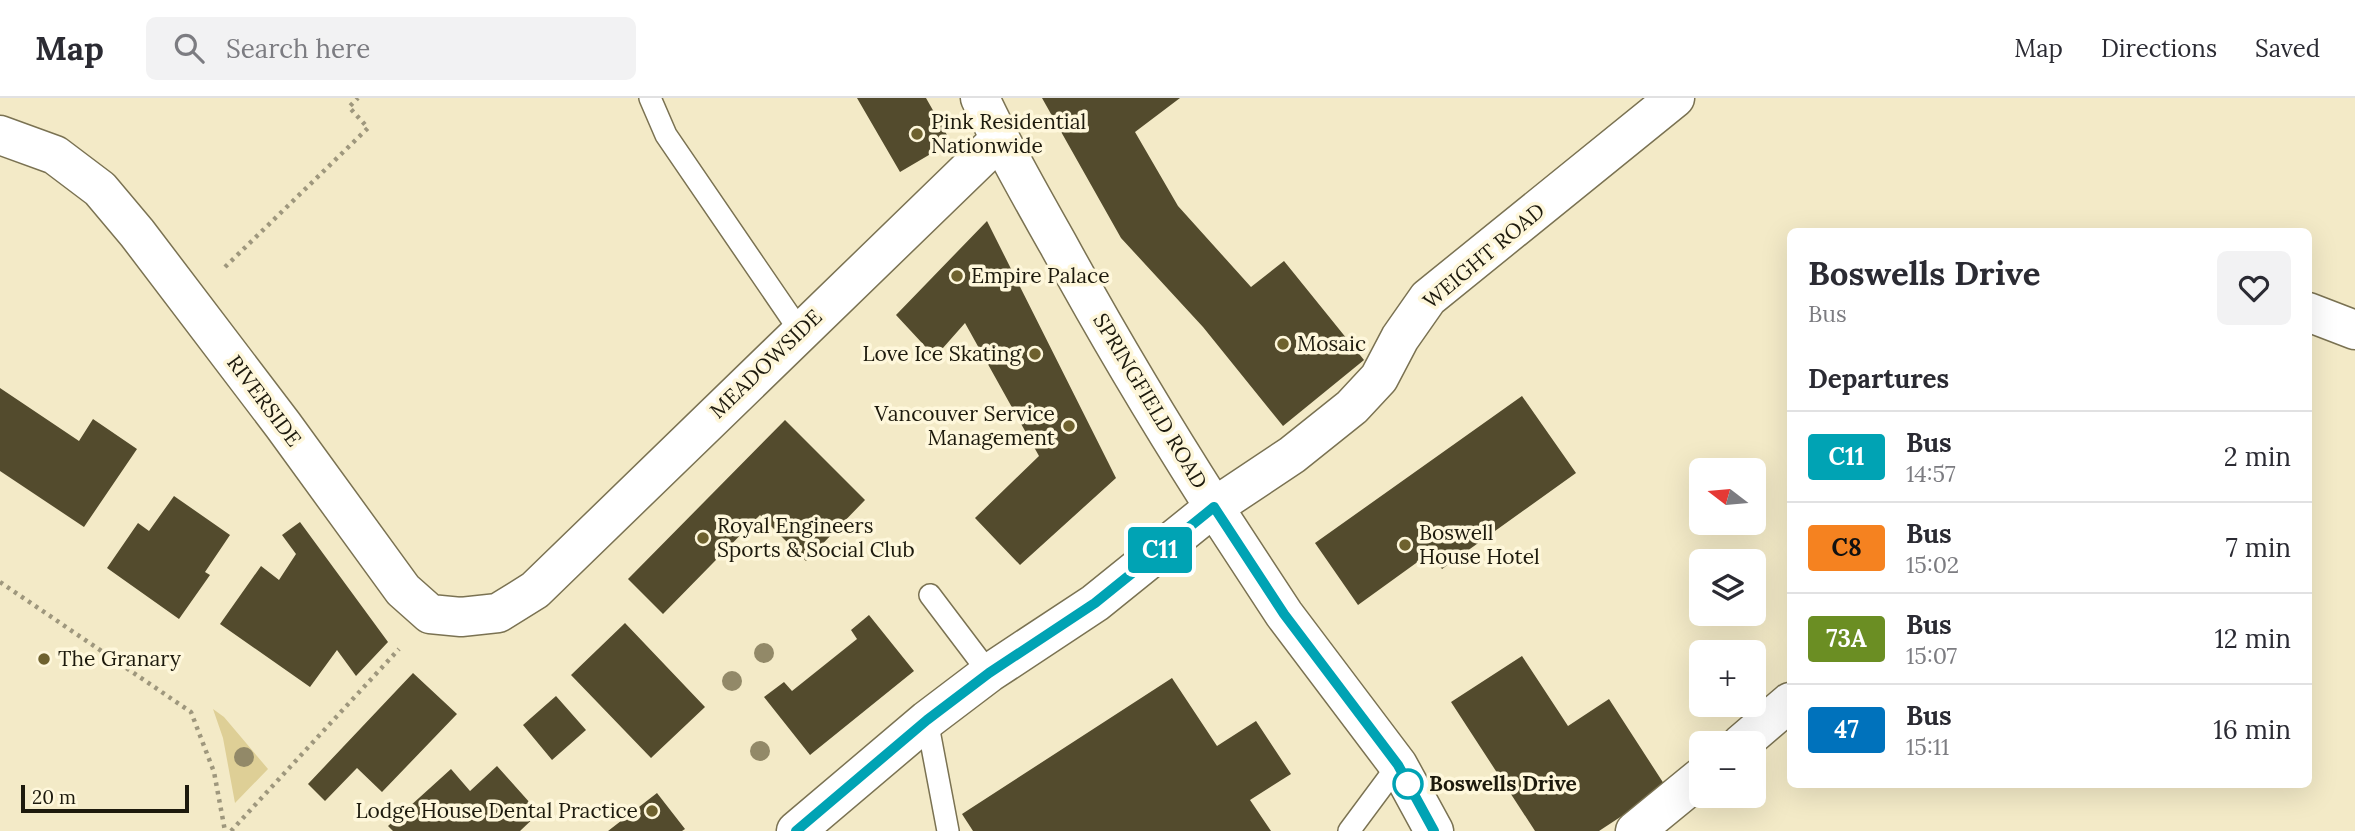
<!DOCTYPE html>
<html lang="en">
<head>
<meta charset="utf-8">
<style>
  :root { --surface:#fff; --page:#f2f2f3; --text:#2b2b33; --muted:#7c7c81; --line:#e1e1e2 }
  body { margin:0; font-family:Lora,serif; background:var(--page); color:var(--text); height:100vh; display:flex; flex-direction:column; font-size:26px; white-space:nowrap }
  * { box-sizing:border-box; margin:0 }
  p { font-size:23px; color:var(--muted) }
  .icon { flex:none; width:38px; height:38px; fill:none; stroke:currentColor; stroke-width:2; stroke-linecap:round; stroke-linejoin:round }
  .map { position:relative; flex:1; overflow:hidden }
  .drawer { position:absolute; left:1787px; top:130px; width:525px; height:560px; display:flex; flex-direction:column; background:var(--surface); border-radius:10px; box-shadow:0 7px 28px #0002 }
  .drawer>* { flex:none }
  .badge { padding:0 14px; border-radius:5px; font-size:24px; line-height:46px }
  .needle { width:46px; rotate:286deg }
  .buttons { position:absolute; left:1689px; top:360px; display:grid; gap:14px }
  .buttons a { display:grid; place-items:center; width:77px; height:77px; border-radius:10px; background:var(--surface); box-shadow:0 7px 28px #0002; font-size:35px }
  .scale { position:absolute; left:21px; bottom:18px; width:168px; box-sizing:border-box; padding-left:7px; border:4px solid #1d1a0d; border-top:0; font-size:19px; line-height:24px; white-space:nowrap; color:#1d1a0d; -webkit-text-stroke:5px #fef7db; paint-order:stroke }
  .map>.badge { position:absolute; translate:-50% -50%; box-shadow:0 0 0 4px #fff }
  h2 { padding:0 21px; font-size:26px; line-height:63px }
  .round { display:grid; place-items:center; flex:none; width:74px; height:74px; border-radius:10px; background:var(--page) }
  .headline { display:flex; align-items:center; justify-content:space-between; height:119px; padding:0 21px }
  h1 { font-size:33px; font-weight:700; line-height:52px }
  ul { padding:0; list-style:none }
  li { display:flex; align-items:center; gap:21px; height:91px; padding:0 21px; border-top:2px solid var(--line) }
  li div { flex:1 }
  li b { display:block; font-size:26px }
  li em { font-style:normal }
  li .badge { min-width:77px; font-weight:700; text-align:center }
  header { display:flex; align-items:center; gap:42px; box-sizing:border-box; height:98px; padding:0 35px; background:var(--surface); border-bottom:2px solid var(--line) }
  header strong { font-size:33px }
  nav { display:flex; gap:38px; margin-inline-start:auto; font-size:24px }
  .search { width:490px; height:63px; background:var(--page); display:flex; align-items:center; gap:18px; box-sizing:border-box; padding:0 24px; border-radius:10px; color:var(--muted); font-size:26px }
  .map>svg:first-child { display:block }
  .green { fill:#decf96 }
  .building { fill:#534b2d }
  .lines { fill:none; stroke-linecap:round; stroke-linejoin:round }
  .lane-casing { stroke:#7a7252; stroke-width:24 }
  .street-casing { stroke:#7a7252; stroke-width:41 }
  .secondary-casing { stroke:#7a7252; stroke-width:41 }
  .primary-casing { stroke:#7a7252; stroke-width:41 }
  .path { stroke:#9e977d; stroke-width:4.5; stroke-dasharray:3.5 5; stroke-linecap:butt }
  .lane { stroke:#fff; stroke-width:21 }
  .street { stroke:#fff; stroke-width:38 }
  .secondary { stroke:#fff; stroke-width:38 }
  .primary { stroke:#fff; stroke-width:38 }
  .tree { fill:#928968 }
  .line-casing { stroke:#fff; stroke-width:16 }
  .line { stroke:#00a3b4; stroke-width:10 }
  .poi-dot { fill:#6e612e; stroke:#fef7db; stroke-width:2.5 }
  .stop-dot { fill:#fff; stroke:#00a3b4; stroke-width:3.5 }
  .labels { text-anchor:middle; stroke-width:7; stroke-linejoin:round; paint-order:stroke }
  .poi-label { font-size:21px; fill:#1d1a0d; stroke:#fef7db; text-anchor:start }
  .street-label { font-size:21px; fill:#1d1a0d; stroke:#fef7db }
  .stop-label { font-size:21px; font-weight:bold; fill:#1d1a0d; stroke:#fef7db; text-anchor:start }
</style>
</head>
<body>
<header>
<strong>Map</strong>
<div class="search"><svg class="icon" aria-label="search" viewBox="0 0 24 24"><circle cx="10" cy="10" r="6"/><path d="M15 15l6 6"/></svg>Search here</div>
<nav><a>Map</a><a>Directions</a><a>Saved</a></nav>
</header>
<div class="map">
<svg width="2355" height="733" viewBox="0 0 2355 733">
  <rect width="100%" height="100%" fill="#f3eac7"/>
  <path class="green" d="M213,611L224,619L268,671L235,705L223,640Z"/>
  <path class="building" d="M857,0H926L951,44L900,74Z
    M1042,0H1180L1135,34L1178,108L1251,189L1284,163L1364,262L1283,328L1203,229L1121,140Z
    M987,123L1116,380L1020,467L975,420L1039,358L965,225L935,259L896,217Z
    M0,290L79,343L93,321L137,351L84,429L0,373Z
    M1522,298L1576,375L1442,471L1430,455L1358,507L1315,445Z
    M785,322L865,402L806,463L760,417L663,516L628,481Z
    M174,398L230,437L205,474L210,477L179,521L107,470L138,425L149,433Z
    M300,424L388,544L356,578L337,552L310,589L220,526L261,468L279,482L296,456L282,437Z
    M869,517L914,573L810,657L764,599L784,584L792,593L857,541L851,532Z
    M625,525L705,609L651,660L571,577Z
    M1522,558L1568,628L1609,601L1666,689L1599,733H1535L1451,604Z
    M413,575L457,616L382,694L357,670L325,703L308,686Z
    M1172,580L1217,648L1256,623L1291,676L1250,702L1271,733H973L962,716Z
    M556,598L586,632L552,662L523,627Z
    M497,668L539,715L520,733H393L388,728L451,671L470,693Z
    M657,695L685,731L682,733H608Z"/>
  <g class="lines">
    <defs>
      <path id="lane" d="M650,0L666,37L800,233
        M930,497L989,575
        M927,622L948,733
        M1349,733L1398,667"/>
      <path id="street" d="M0,37L55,57L100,91L137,135L283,327L403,492L430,516L461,519L498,515L535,492L999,42
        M2308,214L2355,232
        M1214,409L1292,357L1352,309L1379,280L1400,240L1428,200L1675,0
        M1741,646L1790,604
        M1635,733L1701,679"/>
      <path id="secondary" d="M980,0C1003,50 1031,98 1058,146C1107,236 1159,323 1214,409"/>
      <path id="primary" d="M796,733L927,622L989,575L1095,505L1214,409L1284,516L1398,667L1434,733"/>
    </defs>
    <use href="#lane" class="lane-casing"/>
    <use href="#street" class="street-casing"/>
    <use href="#secondary" class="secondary-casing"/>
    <use href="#primary" class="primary-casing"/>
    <path class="path" d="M225,169L368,30L349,9L358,0
      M0,484L191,614L214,674L225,733
      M231,733L399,551"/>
    <use href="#lane" class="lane"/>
    <use href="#street" class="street"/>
    <use href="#secondary" class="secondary"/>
    <use href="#primary" class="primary"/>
  </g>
  <g class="tree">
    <circle cx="764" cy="555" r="10"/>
    <circle cx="732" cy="583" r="10"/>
    <circle cx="760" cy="653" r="10"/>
    <circle cx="244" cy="659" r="10"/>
  </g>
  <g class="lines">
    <defs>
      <path id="line" d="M796,733L927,622L989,575L1095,505L1214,409L1284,516L1398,667L1434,733"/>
    </defs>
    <use href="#line" class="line-casing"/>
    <use href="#line" class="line"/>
  </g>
  <g class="poi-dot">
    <circle cx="917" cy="36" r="7"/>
    <circle cx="957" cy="178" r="7"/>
    <circle cx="1283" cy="246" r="7"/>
    <circle cx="1035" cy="256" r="7"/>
    <circle cx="1069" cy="328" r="7"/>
    <circle cx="703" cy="440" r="7"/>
    <circle cx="1405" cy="447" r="7"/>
    <circle cx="44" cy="561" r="7"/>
    <circle cx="652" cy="713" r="7"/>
  </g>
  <circle class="stop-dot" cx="1408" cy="686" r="14"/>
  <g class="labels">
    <g class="poi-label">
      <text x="931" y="31">Pink Residential<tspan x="931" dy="24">Nationwide</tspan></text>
      <text x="971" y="185">Empire Palace</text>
      <text x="1297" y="253">Mosaic</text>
      <text x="1021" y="263" text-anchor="end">Love Ice Skating</text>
      <text x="1055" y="323" text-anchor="end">Vancouver Service<tspan x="1055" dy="24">Management</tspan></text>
      <text x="717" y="435">Royal Engineers<tspan x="717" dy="24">Sports &amp; Social Club</tspan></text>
      <text x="1419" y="442">Boswell<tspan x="1419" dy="24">House Hotel</tspan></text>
      <text x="58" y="568">The Granary</text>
      <text x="638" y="720" text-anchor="end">Lodge House Dental Practice</text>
    </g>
    <g class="street-label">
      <text transform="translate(1484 158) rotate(-40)" y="7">WEIGHT ROAD</text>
      <text transform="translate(766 266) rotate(-44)" y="7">MEADOWSIDE</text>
      <text transform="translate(264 303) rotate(53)" y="7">RIVERSIDE</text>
      <text transform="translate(1150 303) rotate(59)" y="7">SPRINGFIELD ROAD</text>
    </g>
    <g class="stop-label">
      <text x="1429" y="693">Boswells Drive</text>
    </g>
  </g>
</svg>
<div class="buttons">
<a><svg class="needle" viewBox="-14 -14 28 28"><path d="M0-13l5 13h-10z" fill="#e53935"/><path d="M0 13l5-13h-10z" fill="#7c7c81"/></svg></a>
<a><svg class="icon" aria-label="layers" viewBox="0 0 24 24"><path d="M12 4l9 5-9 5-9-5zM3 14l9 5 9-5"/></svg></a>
<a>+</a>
<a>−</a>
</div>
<div class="scale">20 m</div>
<b class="badge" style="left:1160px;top:452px;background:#00a3b4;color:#fff">C11</b>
<section class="drawer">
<div class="headline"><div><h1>Boswells Drive</h1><p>Bus</p></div><a class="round"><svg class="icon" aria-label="heart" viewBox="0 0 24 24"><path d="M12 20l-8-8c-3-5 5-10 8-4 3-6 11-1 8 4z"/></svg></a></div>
<h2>Departures</h2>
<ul>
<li><span class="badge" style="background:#00a3b4;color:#fff">C11</span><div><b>Bus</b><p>14:57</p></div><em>2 min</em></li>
<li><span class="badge" style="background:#f58220;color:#111">C8</span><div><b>Bus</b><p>15:02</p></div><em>7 min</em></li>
<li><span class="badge" style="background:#6b8e23;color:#fff">73A</span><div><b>Bus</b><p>15:07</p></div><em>12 min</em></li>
<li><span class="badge" style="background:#0072bc;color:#fff">47</span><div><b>Bus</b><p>15:11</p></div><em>16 min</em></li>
</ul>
</section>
</div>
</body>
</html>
